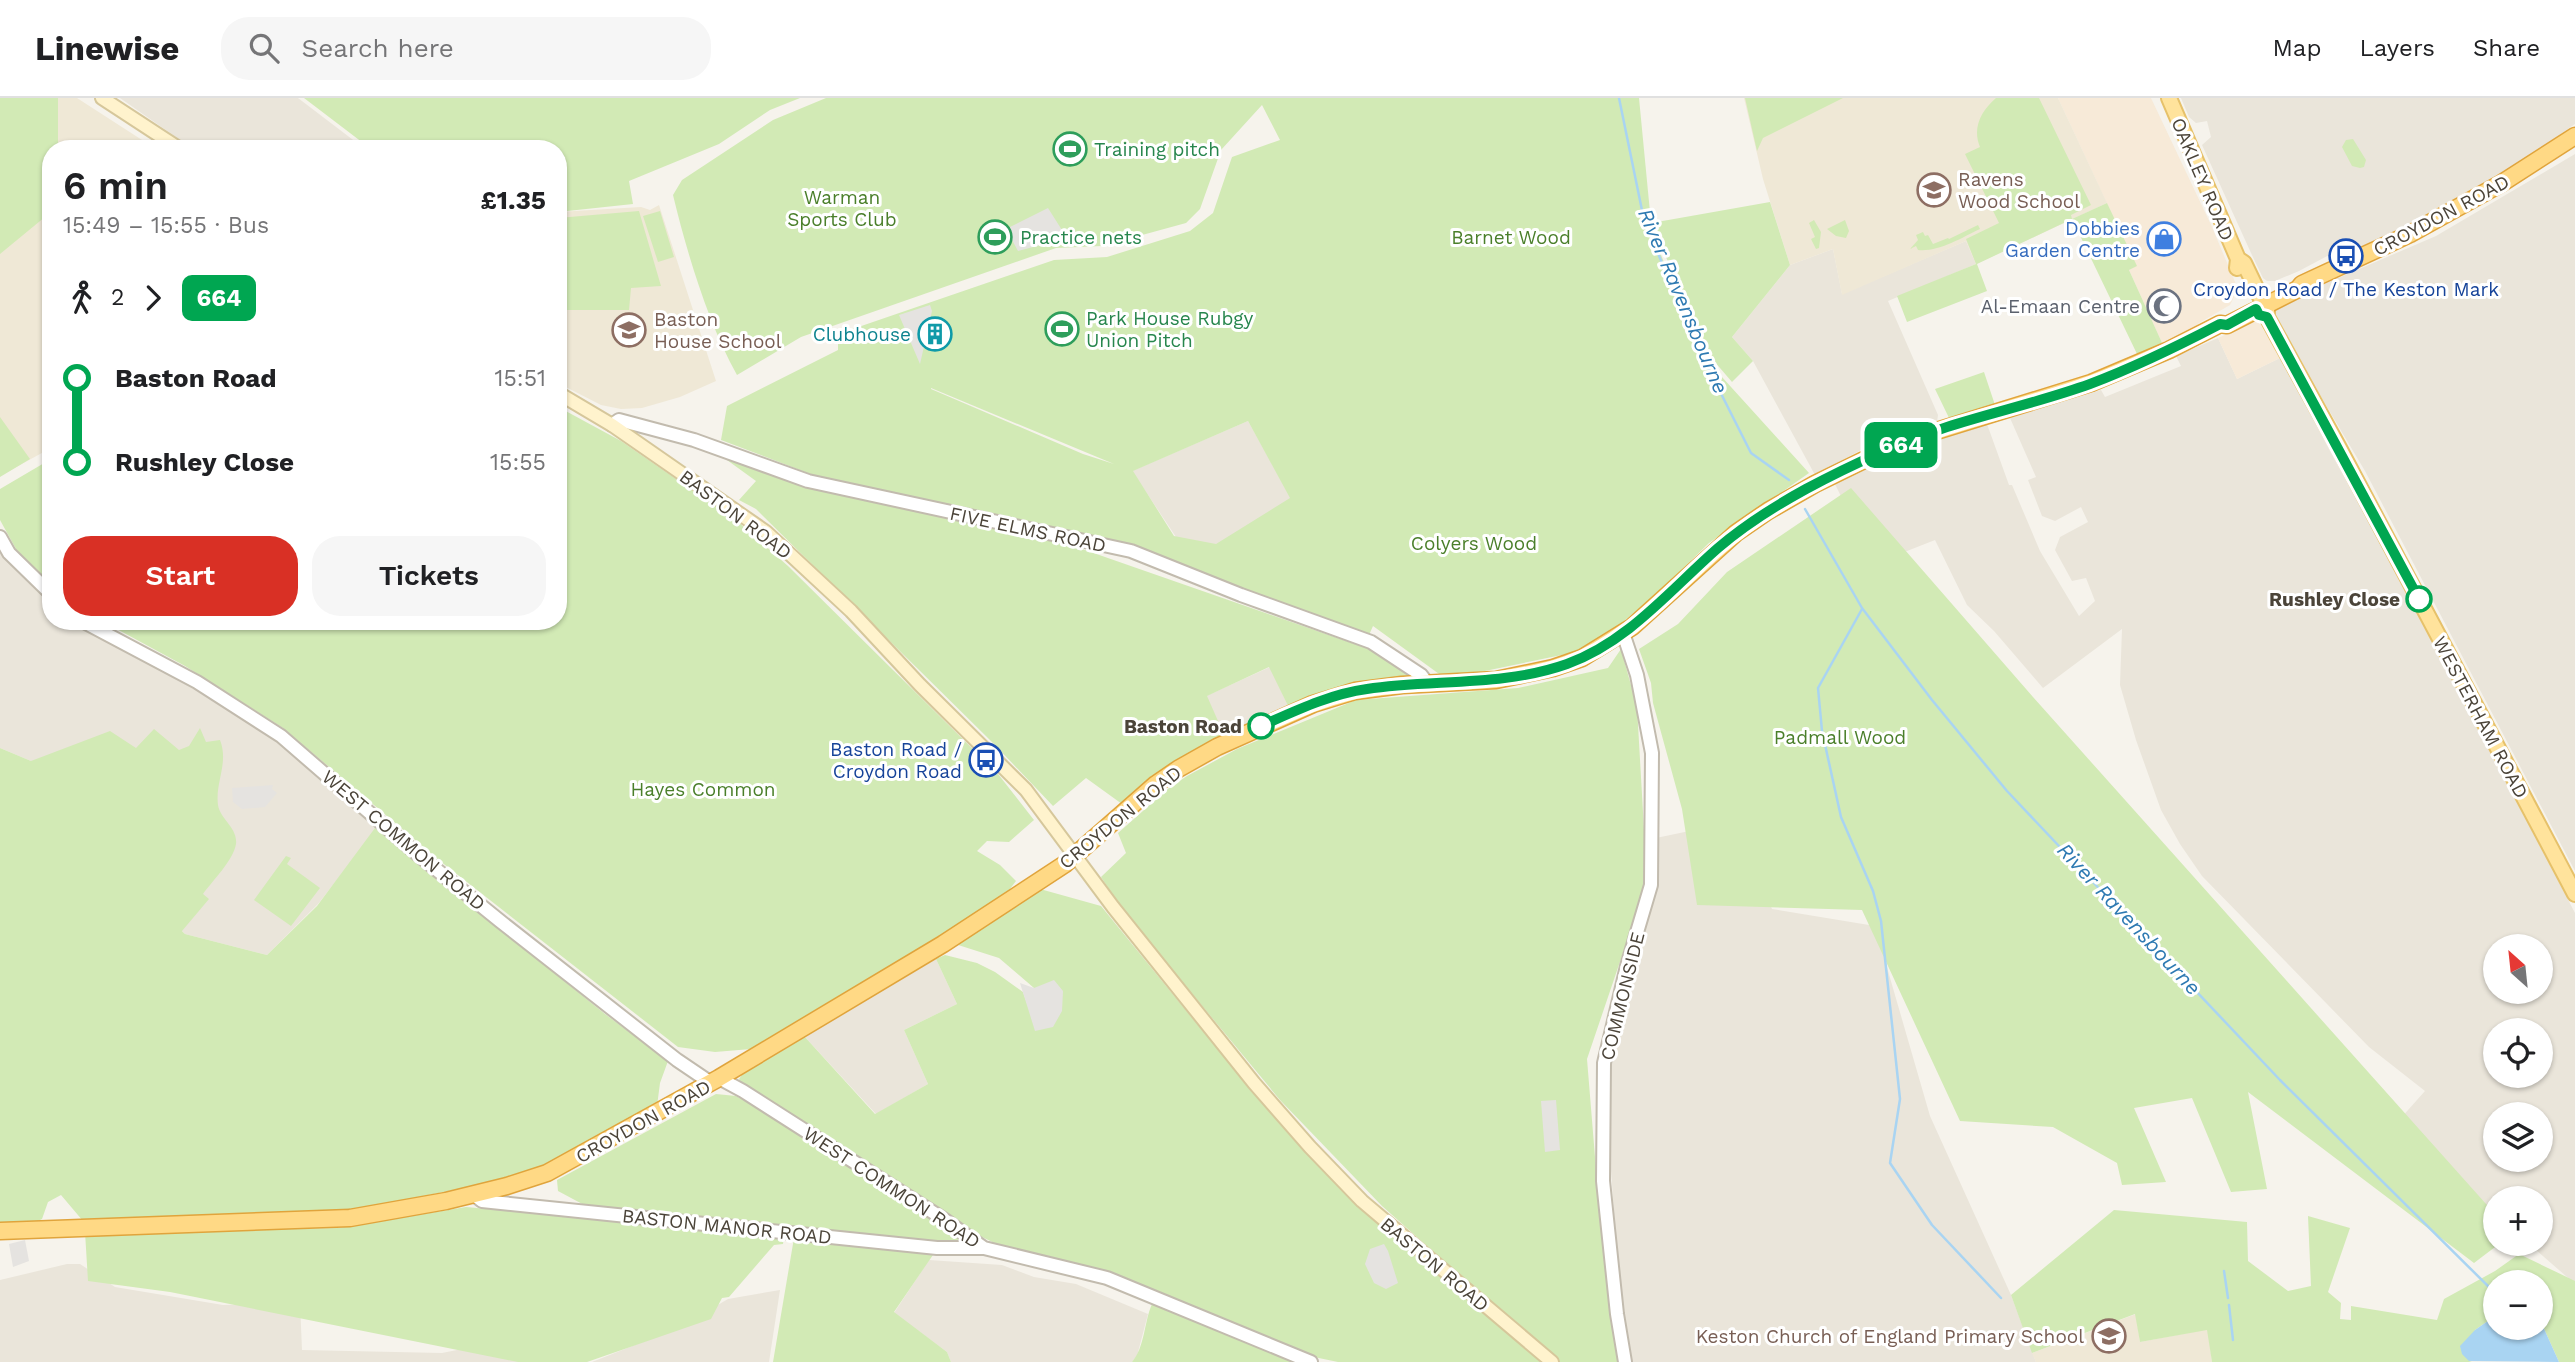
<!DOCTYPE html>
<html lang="en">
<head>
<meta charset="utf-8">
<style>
  :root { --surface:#fff; --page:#f6f6f6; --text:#202124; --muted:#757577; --line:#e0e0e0; --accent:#d93025 }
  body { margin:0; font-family:"Work Sans",sans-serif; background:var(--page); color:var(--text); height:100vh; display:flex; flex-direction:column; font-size:26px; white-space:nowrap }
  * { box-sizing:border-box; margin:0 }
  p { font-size:23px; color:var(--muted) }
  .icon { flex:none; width:38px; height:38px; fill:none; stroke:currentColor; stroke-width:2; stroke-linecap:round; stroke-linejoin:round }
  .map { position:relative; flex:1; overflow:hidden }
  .sheet { position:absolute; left:42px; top:42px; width:525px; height:490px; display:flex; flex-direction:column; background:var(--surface); border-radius:28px; box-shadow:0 2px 5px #0004 }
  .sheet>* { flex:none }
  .badge { padding:0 14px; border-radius:10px; font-size:24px; line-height:46px }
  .needle { width:46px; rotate:333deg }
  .tools { position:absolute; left:2483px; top:836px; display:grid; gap:14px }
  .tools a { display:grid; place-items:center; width:70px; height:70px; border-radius:50%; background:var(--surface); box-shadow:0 2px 5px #0004; font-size:35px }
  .map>.badge { position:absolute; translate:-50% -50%; box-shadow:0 0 0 4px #fff }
  .legs { display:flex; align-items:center; gap:10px; height:77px; padding:0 21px; font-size:23px }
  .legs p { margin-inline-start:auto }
  .overview { display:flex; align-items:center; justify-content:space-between; height:119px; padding:0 21px }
  h1 { font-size:38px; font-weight:600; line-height:52px }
  .primary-button { display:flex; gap:14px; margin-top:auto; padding:14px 21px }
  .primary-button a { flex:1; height:80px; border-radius:28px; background:var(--accent); color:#fff; font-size:28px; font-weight:600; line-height:80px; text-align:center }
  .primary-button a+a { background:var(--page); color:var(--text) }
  ul { padding:0 21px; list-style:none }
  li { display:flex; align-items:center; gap:24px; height:84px; font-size:26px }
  li i { display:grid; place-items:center; width:10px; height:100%; margin:0 9px; background:currentColor }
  li i::after { content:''; width:18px; height:18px; margin:-9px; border:5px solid; border-radius:50%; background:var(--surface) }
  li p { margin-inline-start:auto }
  li:first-child i { background:linear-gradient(#0000 50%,currentColor 0) }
  li:last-child i { background:linear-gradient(currentColor 50%,#0000 0) }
  header { display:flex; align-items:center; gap:42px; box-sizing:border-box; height:98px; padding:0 35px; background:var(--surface); border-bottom:2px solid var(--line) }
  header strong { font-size:33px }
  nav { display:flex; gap:38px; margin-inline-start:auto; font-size:24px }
  .search { width:490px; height:63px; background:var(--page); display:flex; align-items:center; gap:18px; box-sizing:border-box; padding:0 24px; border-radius:28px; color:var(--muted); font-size:26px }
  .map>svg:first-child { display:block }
  .residential { fill:#eae5da; fill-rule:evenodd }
  .commercial { fill:#f7ead8 }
  .education { fill:#efe8d6 }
  .green { fill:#d2eab5; fill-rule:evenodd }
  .parking { fill:#e5e3e0 }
  .water { fill:#a9d4f2 }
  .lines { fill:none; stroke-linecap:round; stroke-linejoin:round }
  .stream { stroke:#a9d4f2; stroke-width:2.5 }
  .tertiary-casing { stroke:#c2bbae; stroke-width:16 }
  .secondary-casing { stroke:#d6c79b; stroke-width:16 }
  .primary-casing { stroke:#e6c16a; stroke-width:18 }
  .trunk-casing { stroke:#e0a43c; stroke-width:19 }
  .tertiary { stroke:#fff; stroke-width:12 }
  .secondary { stroke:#fff3cd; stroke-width:12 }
  .primary { stroke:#ffe39c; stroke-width:14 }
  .trunk { stroke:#ffd985; stroke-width:16 }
  .line-1-casing { stroke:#fff; stroke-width:16 }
  .line-1 { stroke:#00a651; stroke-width:10 }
  .stop-1-dot { fill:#fff; stroke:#00a651; stroke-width:3.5 }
  .labels { text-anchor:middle; stroke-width:6; stroke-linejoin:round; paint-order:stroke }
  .leisure-label { font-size:19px; fill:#27864d; stroke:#fff; text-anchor:start }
  .education-label { font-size:19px; fill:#785e54; stroke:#fff; text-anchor:start }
  .street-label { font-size:19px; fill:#4b4439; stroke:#fff }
  .park-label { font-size:19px; fill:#4a7f2a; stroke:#fff }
  .shop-label { font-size:19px; fill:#366cbe; stroke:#fff; text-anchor:end }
  .transit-label { font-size:19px; fill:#164399; stroke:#fff }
  .worship-label { font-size:19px; fill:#5b616d; stroke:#fff; text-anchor:end }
  .culture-label { font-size:19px; fill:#0d838f; stroke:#fff; text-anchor:end }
  .stop-label { font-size:19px; font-weight:bold; fill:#4b4439; stroke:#fff; text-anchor:end }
  .water-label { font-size:21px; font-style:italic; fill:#2e7ab2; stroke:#fff }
</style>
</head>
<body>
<header>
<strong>Linewise</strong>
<div class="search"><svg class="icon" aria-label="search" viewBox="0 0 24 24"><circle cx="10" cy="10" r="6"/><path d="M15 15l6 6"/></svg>Search here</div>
<nav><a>Map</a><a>Layers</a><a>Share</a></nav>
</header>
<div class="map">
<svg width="2575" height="1264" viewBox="0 0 2575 1264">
  <rect width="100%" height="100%" fill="#f6f3ec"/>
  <path class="residential" d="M120,0H298L365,51H193Z
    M2181,0H2575V26L2518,66L2399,133L2335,161L2331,156L2299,173L2275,183H2267L2263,180L2251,155L2202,47L2211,39L2207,23L2196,25L2189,19Z
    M2575,56V773L2365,373L2273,218L2275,210L2294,199L2436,138Z
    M1966,143L1976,166L1888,203L1938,317L1937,324L1861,352L1815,377L1753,263L1732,239L1790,167L1833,151L1842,196Z
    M2218,240L2237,281L2280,260L2342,371L2575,815V1186L2535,1151L2505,1146H2541V1101H2496L2495,1145L2400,1021L2425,993L2369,949L2202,778L2180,746L2161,712L2136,642L2120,587L2122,531L2043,590L1994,533L1967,507L1935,442L1874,466L1835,386L1899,355L1987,326L2009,387H2012L2040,453L2079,518L2095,503L2086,480L2072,483L2055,452L2060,439L2088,424L2081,409L2055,423L2042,418L2028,382L2036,379L2010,320L2101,292L2105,299L2181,268L2176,258ZM2496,849H2541V894H2496ZM2496,933H2541V978H2496ZM2496,1017H2541V1062H2496Z
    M1248,323L1306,427L1202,478L1132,373Z
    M0,446L51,499V523H79L156,570L233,613L270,636L379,728L318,806L267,857L185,836L31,663L0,650Z
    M1270,569L1291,614L1226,641L1206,598Z
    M1737,723L1772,811L1875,828L1930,1018L2011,1197L2036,1264H1630L1620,1201L1608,1029V971L1655,787L1656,740Z
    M936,861L957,906L904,932L928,986L876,1016L804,938Z
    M929,1162L1002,1167L1034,1179L1076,1186L1148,1216L1137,1258L1132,1264H951L947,1254L894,1215Z
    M67,1166H80L115,1189L223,1207L300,1205L302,1252L442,1255L492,1245L521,1264H0V1182Z
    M780,1192L769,1264H592L708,1218L716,1208L728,1201Z"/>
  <path class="commercial" d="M2058,0H2151L2212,129L2238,191L2230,207L2199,225L2191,234L2163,247L2129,172L2136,168Z
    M2256,223L2260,226L2280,260L2237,281L2218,240Z"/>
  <path class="education" d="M0,0H77L156,51H51V350L0,378Z
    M1744,0H2058L2107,105L1976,166L1966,143L1842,197L1833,151L1790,167L1763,81Z
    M659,107L716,283L680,299L642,310L621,311L601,307L558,285V114L641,109L650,112Z
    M2136,1216L2140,1244L2208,1231L2212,1264H2036L2032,1255Z"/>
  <path class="green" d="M0,0H58V51H51V114L0,156Z
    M304,0H800L770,12L719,46L629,83L633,106L558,114V51H371Z
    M826,0H1639L1652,135L1702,257L1809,375L1709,445L1663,490L1591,551L1446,581L1373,528L1369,537L1080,436L813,377L721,342L727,308L838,252V236L1054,162L1107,159L1190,133L1213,115L1232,59L1280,42L1262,7L1221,52L1200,111L1186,125L1102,148L1056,150L801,239L737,277C708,225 687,155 673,97L682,82L773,22ZM931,291V290L1114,366L1083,356ZM1248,323L1290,400L1216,446L1174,438L1133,373Z
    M1745,0H1843L1763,40L1757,53Z
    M1996,0H2039L2091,107L2071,117L2072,121L2107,105L2137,168L2129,172L2163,247L2138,258L2072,121L1977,166L1987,193L1907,224L1897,198L1976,166L1966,141L1999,125L1965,56L1980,49C1972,30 1981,13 1996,0Z
    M2353,41L2366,62L2364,69L2360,70L2352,68L2342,49L2346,42Z
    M1770,104L1790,167L1732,239L1753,263L1732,284L1708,256L1656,136L1657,124Z
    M639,113L661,188L631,190L629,212H558V120Z
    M660,113L674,159L658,164L643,118Z
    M1814,122L1821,134L1819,150L1816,151L1811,141L1815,139L1809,125Z
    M1845,122L1849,133L1846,140L1836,138L1827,131Z
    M1978,127L1980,131C1961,140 1939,154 1918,152L1916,148L1910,151L1918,142L1916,137L1923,134L1925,138L1928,137L1933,146L1948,140L1949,141Z
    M1984,274L1995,307L1950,322L1935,291Z
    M562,311L621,343L737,423L788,468L998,676L1034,722L1009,744L987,743L977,753L1000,767L1016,783L1006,796L819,913L751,951L715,954L678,949L440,763L283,630L185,568L102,523H558V313Z
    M0,319L30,361L0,379Z
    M720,357L823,393L1062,444L1369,551L1420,583L1291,614L1269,569L1207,598L1226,641L1122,706L1086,680L1053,708L994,646L756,411L739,402L756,383Z
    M51,361V487L16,451L0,422V391Z
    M1851,390L2033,599L2495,1116L2496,1146H2499L2474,1165L2248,994L2267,1091L2231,1094L2192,1000L2134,1010L2166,1084L2122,1087L2117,1065L2053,1029L1960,1023L1862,812L1697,807L1682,711L1653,605L1651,585L1639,551L1678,526L1727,474Z
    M1621,551L1637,609L1647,784L1587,961L1599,1108L1620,1264H1558L1382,1108L1280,1002L1165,863L1114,799L1101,779L1126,755L1118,735L1169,690L1187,678L1237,651L1356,602L1518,590L1608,570Z
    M200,630L206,644L220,642C229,665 215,684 218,707C220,721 238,730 236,746C233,763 213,782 203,796L209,801L182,833L185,836L267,857L317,808L375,730L605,916L668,963L660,985L657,1008L550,1066L513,1080L345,1114L83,1123L61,1097L48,1104L42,1121L32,1126L0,1128V650L31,663L110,633L136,650L154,631L179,652L189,648Z
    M286,758L291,760L287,766L320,790L291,828L254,802Z
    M1040,791L1101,808L1228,964L1320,1068L1414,1157L1545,1264H1338L1314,1259L1108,1176L1049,1158L1009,1152L982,1139L744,991L739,981L744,974L804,938L875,1016L928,986L904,932L957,906L936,861L945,857L977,865L995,874L1023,894L1029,911L1034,890L999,860L955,846Z
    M716,996L736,998L779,1022L888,1094L945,1126L977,1150L907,1140L586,1108L558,1093L557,1082Z
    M466,1109L784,1138L783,1146L774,1147L729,1199L722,1200L711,1221L587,1264H518L170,1194L88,1183L85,1134L338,1130Z
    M2114,1112L2247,1124L2248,1163L2288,1193L2311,1188L2308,1118L2350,1130L2328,1194L2341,1205L2340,1221L2351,1222V1208L2437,1222L2444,1201L2495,1173L2519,1156L2575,1183V1264H2559L2541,1224V1185H2496L2495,1218L2475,1232L2469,1263L2472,1264H2212L2207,1232L2140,1244L2135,1216L2032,1255L2011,1197Z
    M794,1140L935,1154L894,1214L947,1254L951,1264H773Z
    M1152,1206L1295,1264H1132C1145,1249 1144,1224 1152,1206Z"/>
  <path class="parking" d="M1048,110L1067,140L1018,153L1006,131Z
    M930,207L932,213L920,266L899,217Z
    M273,687L272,691L277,695L265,709L242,711L233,704L232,690Z
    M1054,882L1063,893L1062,913L1053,929L1035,933L1020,885L1034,890Z
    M1556,1002L1560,1052L1545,1054L1541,1003Z
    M25,1142L29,1163L13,1169L9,1146Z
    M1384,1146L1388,1153L1398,1185L1386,1191L1374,1185L1365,1166L1370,1151Z"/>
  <path class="water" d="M2495,1218L2496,1230H2541V1224L2559,1264L2469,1263L2462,1256L2460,1248L2475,1232Z"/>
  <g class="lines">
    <path class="stream" d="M1619,0L1644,122L1696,246L1751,355L1789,382
      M1805,411L1862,510L1932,602L2007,693L2280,982L2496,1196
      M1862,511L1818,590L1822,633L1841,719L1873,793L1881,823L1900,1001L1890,1065L1932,1127L2001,1200
      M2224,1173L2228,1200
      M2229,1207L2233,1242"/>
    <defs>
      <path id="tertiary" d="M612,327L619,322L694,342L808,383L1131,453L1241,497L1371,544L1421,577L1428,586
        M0,439L9,455L51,496
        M82,523L197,584L281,638L416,755L500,823L677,962L711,985
        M1623,535L1637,577L1652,655L1651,787L1627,868L1604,965L1603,1083L1617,1216L1625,1264
        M719,980L743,993L945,1122L984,1150L1107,1180L1311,1264
        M473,1096L482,1103L937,1150H984"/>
      <path id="secondary" d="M102,0L180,51
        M558,295L612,327L766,434L851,513L920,587L1026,692L1113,809L1254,985L1310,1049L1362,1103L1552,1264"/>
      <path id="primary" d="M2169,0L2238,161L2237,170
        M2238,161L2244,165L2267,213V219L2338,348L2575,796"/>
      <path id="trunk" d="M0,1133L350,1120L446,1103L507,1088L547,1075L719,980L943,846L1065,766L1156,686L1178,671L1217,649L1313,606L1355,593L1402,587L1496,582L1553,570L1582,560L1632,529L1736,435L1768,413L1815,386L1866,361L1930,335L2091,285L2169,252L2220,226L2227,227L2298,191L2302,186L2410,136L2502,85L2575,38"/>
    </defs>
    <use href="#tertiary" class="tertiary-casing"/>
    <use href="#secondary" class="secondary-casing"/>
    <use href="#primary" class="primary-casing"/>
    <use href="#trunk" class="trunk-casing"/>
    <use href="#tertiary" class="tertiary"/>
    <use href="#secondary" class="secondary"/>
    <use href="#primary" class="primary"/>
    <use href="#trunk" class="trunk"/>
  </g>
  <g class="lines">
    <defs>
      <path id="line-1" d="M1261,628C1295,613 1330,596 1367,591C1433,581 1502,589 1567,566C1628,544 1670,492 1718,450C1745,427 1775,408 1806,391C1851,367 1899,345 1947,329C1994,314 2043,303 2090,286C2135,269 2178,248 2220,226L2227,227L2256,211L2259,217L2267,219L2419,501"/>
    </defs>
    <use href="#line-1" class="line-1-casing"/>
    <use href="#line-1" class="line-1"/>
  </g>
  <defs>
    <symbol id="stadium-ring" viewBox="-11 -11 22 22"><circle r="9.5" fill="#fff" stroke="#2e9e5b" stroke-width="1.5"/><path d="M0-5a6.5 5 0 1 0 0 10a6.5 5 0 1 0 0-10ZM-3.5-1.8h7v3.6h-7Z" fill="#2e9e5b"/></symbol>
    <symbol id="school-ring" viewBox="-11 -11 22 22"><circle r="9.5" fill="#fff" stroke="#8d6e63" stroke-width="1.5"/><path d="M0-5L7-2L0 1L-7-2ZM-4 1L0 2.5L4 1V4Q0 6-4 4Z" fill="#8d6e63"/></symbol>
    <symbol id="shop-ring" viewBox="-11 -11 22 22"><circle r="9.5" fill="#fff" stroke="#3f7fe0" stroke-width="1.5"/><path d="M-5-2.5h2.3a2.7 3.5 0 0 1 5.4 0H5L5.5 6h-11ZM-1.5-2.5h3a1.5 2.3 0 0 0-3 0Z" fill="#3f7fe0"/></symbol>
    <symbol id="bus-ring" viewBox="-11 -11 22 22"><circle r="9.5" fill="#fff" stroke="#1a4fb4" stroke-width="1.5"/><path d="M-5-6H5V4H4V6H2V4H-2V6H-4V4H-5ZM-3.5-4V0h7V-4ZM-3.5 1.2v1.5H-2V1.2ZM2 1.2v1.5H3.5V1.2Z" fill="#1a4fb4"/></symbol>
    <symbol id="mosque-ring" viewBox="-11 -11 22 22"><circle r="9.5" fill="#fff" stroke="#6b7280" stroke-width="1.5"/><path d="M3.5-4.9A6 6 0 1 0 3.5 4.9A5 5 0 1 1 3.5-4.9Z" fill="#6b7280"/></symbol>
    <symbol id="building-ring" viewBox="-11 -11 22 22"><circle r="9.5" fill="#fff" stroke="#0f9aa8" stroke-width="1.5"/><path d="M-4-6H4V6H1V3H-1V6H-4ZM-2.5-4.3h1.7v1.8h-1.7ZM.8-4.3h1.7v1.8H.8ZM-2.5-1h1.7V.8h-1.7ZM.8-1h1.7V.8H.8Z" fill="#0f9aa8"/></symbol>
  </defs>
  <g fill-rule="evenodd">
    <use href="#stadium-ring" x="1051" y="32" width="38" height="38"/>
    <use href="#school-ring" x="1915" y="73" width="38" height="38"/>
    <use href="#stadium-ring" x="976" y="120" width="38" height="38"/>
    <use href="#shop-ring" x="2145" y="122" width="38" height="38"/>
    <use href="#bus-ring" x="2327" y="139" width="38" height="38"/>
    <use href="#mosque-ring" x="2145" y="189" width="38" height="38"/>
    <use href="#stadium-ring" x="1043" y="212" width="38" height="38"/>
    <use href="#school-ring" x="610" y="213" width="38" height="38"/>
    <use href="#building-ring" x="916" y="217" width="38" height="38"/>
    <use href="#bus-ring" x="967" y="643" width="38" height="38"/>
    <use href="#school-ring" x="2090" y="1219" width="38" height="38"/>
  </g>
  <g class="stop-1-dot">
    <circle cx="2419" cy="501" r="12"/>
    <circle cx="1261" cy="628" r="12"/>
  </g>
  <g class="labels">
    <g class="leisure-label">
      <text x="1094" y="58">Training pitch</text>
      <text x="1020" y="146">Practice nets</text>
      <text x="1086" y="227">Park House Rubgy<tspan x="1086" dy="22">Union Pitch</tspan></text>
    </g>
    <g class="education-label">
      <text x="1958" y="88">Ravens<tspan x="1958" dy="22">Wood School</tspan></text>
      <text x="654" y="228">Baston<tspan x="654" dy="22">House School</tspan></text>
      <text x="2084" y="1245" text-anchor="end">Keston Church of England Primary School</text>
    </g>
    <g class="street-label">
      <text transform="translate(2203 81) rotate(67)" y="7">OAKLEY ROAD</text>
      <text transform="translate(2441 117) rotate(-28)" y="7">CROYDON ROAD</text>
      <text transform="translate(736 416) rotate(37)" y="7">BASTON ROAD</text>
      <text transform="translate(1028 431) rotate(12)" y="7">FIVE ELMS ROAD</text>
      <text transform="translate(2481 619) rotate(62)" y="7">WESTERHAM ROAD</text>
      <text transform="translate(1120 719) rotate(-39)" y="7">CROYDON ROAD</text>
      <text transform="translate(404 742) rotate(40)" y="7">WEST COMMON ROAD</text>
      <text transform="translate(1622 898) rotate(-76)" y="7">COMMONSIDE</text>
      <text transform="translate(643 1023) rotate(-29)" y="7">CROYDON ROAD</text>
      <text transform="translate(892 1089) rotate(33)" y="7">WEST COMMON ROAD</text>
      <text transform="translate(727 1128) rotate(6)" y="7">BASTON MANOR ROAD</text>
      <text transform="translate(1435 1166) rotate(40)" y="7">BASTON ROAD</text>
    </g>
    <g class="park-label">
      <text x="842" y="106">Warman<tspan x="842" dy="22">Sports Club</tspan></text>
      <text x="1511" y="146">Barnet Wood</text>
      <text x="1474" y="452">Colyers Wood</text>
      <text x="1840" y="646">Padmall Wood</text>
      <text x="703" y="698">Hayes Common</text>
    </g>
    <g class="shop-label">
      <text x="2140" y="137">Dobbies<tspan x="2140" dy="22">Garden Centre</tspan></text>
    </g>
    <g class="transit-label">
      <text x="2346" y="198">Croydon Road / The Keston Mark</text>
      <text x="962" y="658" text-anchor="end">Baston Road /<tspan x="962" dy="22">Croydon Road</tspan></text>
    </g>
    <g class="worship-label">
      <text x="2140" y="215">Al-Emaan Centre</text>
    </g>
    <g class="culture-label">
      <text x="911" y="243">Clubhouse</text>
    </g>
    <g class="stop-label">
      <text x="2400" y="508">Rushley Close</text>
      <text x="1242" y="635">Baston Road</text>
    </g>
    <g class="water-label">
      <text transform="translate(1683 203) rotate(67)" y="7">River Ravensbourne</text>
      <text transform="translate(2129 821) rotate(47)" y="7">River Ravensbourne</text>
    </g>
  </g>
</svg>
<div class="tools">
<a><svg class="needle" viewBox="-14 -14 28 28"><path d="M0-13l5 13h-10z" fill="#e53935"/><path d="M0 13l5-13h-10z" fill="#757577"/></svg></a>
<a><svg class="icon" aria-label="locate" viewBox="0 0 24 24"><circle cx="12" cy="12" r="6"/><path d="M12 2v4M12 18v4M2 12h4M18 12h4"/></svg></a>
<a><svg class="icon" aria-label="layers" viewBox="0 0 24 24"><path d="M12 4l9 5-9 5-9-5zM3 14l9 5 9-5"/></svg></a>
<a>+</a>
<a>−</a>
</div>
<b class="badge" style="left:1901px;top:347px;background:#00a651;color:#fff">664</b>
<section class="sheet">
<div class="overview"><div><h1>6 min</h1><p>15:49 – 15:55 · Bus</p></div><b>£1.35</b></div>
<div class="legs"><svg class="icon" aria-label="walk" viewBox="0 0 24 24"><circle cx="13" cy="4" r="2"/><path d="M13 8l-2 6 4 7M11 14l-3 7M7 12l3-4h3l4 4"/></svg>2<svg class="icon" aria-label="forward" viewBox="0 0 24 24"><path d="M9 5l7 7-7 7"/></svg><b class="badge" style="background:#00a651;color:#fff">664</b></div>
<ul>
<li><i style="color:#00a651"></i><b>Baston Road</b><p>15:51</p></li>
<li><i style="color:#00a651"></i><b>Rushley Close</b><p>15:55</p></li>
</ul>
<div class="primary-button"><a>Start</a><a>Tickets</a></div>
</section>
</div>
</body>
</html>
